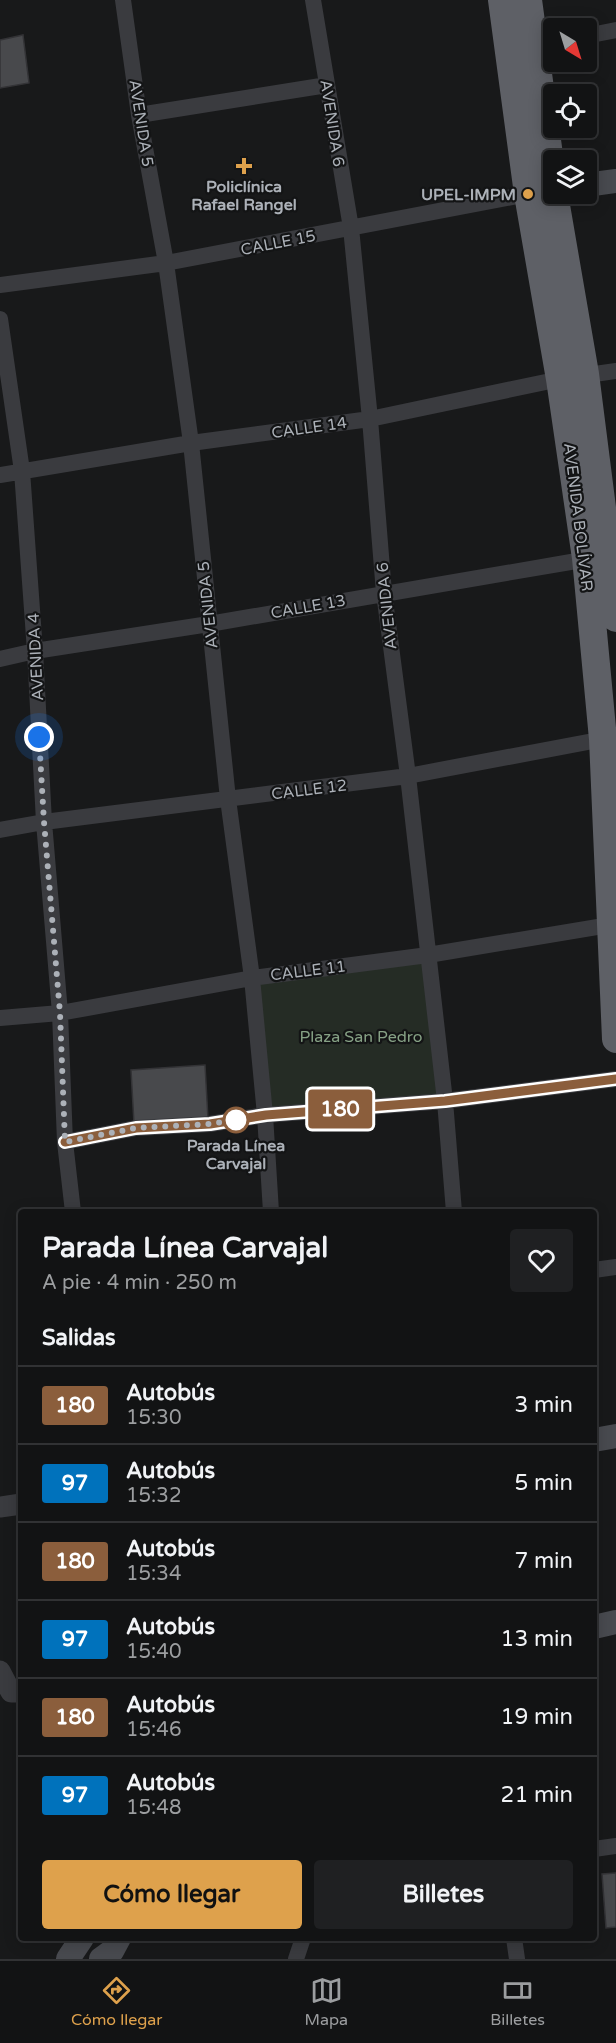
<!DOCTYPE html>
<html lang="es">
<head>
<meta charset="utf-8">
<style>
  :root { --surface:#121314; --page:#1f2022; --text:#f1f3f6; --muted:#9c9ea0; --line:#313234; --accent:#dea14c }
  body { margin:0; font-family:"Varela Round",sans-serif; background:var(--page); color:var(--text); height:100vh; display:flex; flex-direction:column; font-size:22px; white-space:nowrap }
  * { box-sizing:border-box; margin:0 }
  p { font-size:20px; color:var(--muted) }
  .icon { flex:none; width:33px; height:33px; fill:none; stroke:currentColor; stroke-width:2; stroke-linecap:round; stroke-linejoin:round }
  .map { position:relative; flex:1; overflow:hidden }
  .side { position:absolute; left:18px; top:1209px; width:579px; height:732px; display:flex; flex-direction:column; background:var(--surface); border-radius:6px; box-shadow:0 3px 15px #0003,0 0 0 2px var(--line) }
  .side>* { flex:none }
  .badge { padding:0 12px; border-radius:4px; font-size:21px; line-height:39px }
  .needle { width:39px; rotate:142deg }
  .fabs { position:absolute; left:543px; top:18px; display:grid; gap:12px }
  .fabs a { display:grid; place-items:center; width:54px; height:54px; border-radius:6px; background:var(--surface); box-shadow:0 3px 15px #0003,0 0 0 2px var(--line); font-size:30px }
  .you { position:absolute; width:30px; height:30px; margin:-15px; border:4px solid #fff; border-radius:50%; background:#1a73e8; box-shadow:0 0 0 9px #1a73e833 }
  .map>.badge { position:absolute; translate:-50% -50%; box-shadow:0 0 0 3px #fff }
  h2 { padding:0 24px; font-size:22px; line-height:54px }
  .round { display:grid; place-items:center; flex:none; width:63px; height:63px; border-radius:6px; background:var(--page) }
  .head { display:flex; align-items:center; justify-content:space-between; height:102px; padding:0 24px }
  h1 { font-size:28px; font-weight:800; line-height:45px }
  .primary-button { display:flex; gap:12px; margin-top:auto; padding:12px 24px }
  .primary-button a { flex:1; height:69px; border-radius:6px; background:var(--accent); color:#111; font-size:24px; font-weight:800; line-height:69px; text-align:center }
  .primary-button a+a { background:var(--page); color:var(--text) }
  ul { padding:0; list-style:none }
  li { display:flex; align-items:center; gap:18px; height:78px; padding:0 24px; border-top:2px solid var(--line) }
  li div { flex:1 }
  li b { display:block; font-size:22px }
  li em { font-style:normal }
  li .badge { min-width:66px; font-weight:700; text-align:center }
  .tabs { display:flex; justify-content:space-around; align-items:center; height:84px; border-top:2px solid var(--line); background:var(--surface); font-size:16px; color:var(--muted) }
  .tabs a { display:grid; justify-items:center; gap:3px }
  .tabs .current { color:var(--accent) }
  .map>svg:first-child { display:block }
  .green { fill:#252c25 }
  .building { fill:#48494c; stroke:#333336; stroke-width:1.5 }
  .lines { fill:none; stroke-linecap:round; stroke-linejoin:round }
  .minor { stroke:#3a3b3f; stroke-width:16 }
  .tertiary { stroke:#3a3b3f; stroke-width:21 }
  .secondary { stroke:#484a4f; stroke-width:24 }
  .trunk { stroke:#5e6066; stroke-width:28 }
  .line-casing { stroke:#fff; stroke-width:14 }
  .line { stroke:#8b5e3c; stroke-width:9 }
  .walk { stroke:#acb1b8; stroke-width:6; stroke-dasharray:0 10.8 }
  .poi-dot { fill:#dea14c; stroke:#131415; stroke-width:2 }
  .stop-dot { fill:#fff; stroke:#8b5e3c; stroke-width:3 }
  .labels { text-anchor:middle; stroke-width:4.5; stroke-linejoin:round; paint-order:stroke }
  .street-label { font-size:16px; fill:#acb1b8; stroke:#131415 }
  .poi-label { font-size:16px; font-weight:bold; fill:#acb1b8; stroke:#131415 }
  .park-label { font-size:16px; fill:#86a185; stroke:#131415 }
  .stop-label { font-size:16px; font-weight:bold; fill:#acb1b8; stroke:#131415 }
</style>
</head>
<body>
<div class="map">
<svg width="616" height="1959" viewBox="0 0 616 1959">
  <rect width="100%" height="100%" fill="#18191a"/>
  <path class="green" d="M428,955L445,1101L265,1115L252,978Z"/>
  <path class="building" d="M23,35L29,83L0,88V40Z
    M205,1065L208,1119L134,1124L131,1070Z
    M616,1873V1927L606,1928L602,1874Z"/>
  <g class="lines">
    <path class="minor" d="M123,0L139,115L166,263L191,443L228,799L252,978L265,1115L271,1212
      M313,0L351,228L370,419L384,593L408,776L445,1101L454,1212
      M586,36L616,30
      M534,45L554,42
      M139,115L327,85
      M0,285L166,263L528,194
      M0,319L22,471L35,651L44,822L60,1013L65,1142L73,1212
      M0,475L191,443L370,419L560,379L616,371
      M0,659L35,651L209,624L594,558
      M0,830L44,822L408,776L609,738
      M0,1018L60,1013L252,978L428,955L616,924
      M65,1142L136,1128L210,1124L265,1115L445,1101L616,1079
      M594,1270L616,1267
      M594,1849L616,1846
      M514,1938L517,1959
      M296,1959L303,1938"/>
    <path class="tertiary" d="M0,1507L21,1504
      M0,1671L11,1692H21"/>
    <path class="secondary" d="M586,185L616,181
      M594,1440L616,1436
      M594,1627L616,1622
      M68,1959L82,1938
      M101,1959L112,1951L119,1938"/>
    <path class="trunk" d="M502,0L528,194L560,379L586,558L603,739L616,1039
      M528,0L554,192
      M554,194L585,374L616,618"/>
  </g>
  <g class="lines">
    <defs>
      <path id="line" d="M65,1142L136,1128L210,1124L266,1115L445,1101L616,1079"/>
    </defs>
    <use href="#line" class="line-casing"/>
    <use href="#line" class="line"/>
    <path class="walk" d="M39,737L44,822L60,1013L65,1142L136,1128L210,1124L236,1120"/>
  </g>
  <g class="poi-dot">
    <path d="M241 157h6v6h6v6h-6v6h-6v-6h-6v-6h6z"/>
    <circle cx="528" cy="194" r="6"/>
  </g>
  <circle class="stop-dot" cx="236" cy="1120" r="12"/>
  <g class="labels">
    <g class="street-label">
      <text transform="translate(142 123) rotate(81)" y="6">AVENIDA 5</text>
      <text transform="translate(333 123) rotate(81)" y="6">AVENIDA 6</text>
      <text transform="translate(278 242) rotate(-11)" y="6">CALLE 15</text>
      <text transform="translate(309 427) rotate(-8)" y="6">CALLE 14</text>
      <text transform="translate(579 517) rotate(83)" y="6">AVENIDA BOLÍVAR</text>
      <text transform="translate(207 605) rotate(-96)" y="6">AVENIDA 5</text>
      <text transform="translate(308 606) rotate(-10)" y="6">CALLE 13</text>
      <text transform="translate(386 606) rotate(-96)" y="6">AVENIDA 6</text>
      <text transform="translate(35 657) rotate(-93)" y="6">AVENIDA 4</text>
      <text transform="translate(309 789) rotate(-7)" y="6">CALLE 12</text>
      <text transform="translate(308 970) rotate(-7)" y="6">CALLE 11</text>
    </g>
    <g class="poi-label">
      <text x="244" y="192">Policlínica<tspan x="244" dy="18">Rafael Rangel</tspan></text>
      <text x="516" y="200" text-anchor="end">UPEL-IMPM</text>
    </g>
    <g class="park-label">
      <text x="361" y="1042">Plaza San Pedro</text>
    </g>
    <g class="stop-label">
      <text x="236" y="1151">Parada Línea<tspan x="236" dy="18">Carvajal</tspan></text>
    </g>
  </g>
</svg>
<div class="fabs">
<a><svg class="needle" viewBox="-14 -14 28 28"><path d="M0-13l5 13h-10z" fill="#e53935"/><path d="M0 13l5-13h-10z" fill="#9c9ea0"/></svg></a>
<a><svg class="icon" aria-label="locate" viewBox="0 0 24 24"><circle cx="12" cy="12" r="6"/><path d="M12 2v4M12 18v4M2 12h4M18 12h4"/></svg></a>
<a><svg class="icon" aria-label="layers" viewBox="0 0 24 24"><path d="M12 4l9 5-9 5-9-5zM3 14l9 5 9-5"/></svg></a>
</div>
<div class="you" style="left:39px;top:737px"></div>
<b class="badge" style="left:340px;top:1109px;background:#8b5e3c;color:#fff">180</b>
<section class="side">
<div class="head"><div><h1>Parada Línea Carvajal</h1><p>A pie · 4 min · 250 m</p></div><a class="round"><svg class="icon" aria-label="heart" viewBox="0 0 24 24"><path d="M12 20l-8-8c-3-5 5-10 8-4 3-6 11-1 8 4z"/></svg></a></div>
<h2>Salidas</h2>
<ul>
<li><span class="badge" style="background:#8b5e3c;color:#fff">180</span><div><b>Autobús</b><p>15:30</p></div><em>3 min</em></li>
<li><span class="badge" style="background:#0072bc;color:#fff">97</span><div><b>Autobús</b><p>15:32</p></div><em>5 min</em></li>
<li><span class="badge" style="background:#8b5e3c;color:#fff">180</span><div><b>Autobús</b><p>15:34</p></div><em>7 min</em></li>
<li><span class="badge" style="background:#0072bc;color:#fff">97</span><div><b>Autobús</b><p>15:40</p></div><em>13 min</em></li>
<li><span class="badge" style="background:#8b5e3c;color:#fff">180</span><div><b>Autobús</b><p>15:46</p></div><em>19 min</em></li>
<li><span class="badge" style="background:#0072bc;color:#fff">97</span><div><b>Autobús</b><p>15:48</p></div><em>21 min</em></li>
</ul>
<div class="primary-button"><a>Cómo llegar</a><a>Billetes</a></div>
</section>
</div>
<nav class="tabs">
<a class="current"><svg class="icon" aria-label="directions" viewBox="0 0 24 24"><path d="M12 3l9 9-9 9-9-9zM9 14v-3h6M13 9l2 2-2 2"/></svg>Cómo llegar</a>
<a><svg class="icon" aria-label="map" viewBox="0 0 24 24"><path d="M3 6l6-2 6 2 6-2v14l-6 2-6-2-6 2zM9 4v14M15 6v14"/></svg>Mapa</a>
<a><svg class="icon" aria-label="tickets" viewBox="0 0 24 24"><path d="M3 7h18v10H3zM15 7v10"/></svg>Billetes</a>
</nav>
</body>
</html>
